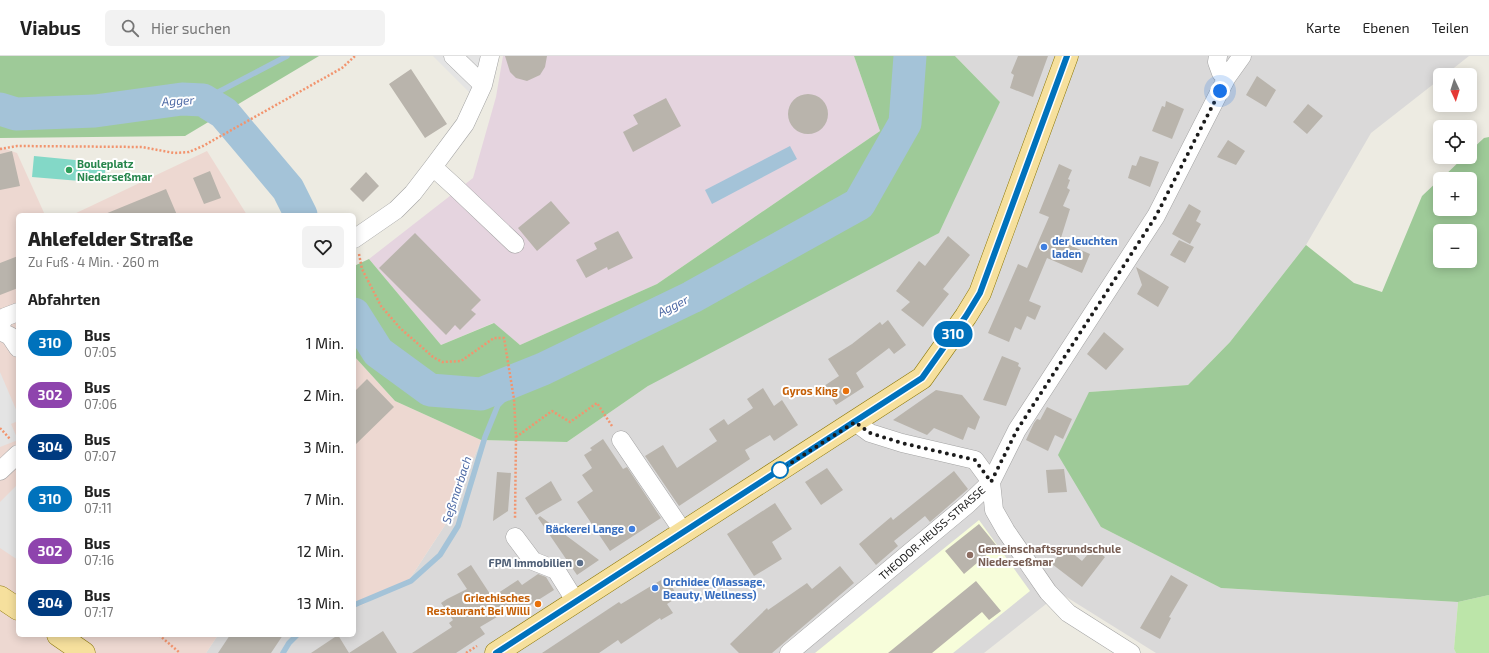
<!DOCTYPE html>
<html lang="de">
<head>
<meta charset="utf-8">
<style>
  :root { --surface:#fff; --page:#f2f2f2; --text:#222; --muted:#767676; --line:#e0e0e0 }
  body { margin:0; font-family:"Exo 2",sans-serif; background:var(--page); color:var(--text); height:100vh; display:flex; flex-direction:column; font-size:15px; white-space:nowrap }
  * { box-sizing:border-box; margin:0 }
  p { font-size:13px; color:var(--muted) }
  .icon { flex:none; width:22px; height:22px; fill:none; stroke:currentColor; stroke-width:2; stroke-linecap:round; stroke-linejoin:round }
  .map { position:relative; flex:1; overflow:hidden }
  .sheet { position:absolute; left:16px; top:157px; width:340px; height:424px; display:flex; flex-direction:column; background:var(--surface); border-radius:6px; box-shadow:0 2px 10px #0003 }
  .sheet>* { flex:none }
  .badge { padding:0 8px; border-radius:13px; font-size:14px; line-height:26px }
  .needle { width:26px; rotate:176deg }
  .fabs { position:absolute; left:1433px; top:12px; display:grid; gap:8px }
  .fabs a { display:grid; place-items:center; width:44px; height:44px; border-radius:6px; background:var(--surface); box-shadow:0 2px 10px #0003; font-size:20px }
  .you { position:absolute; width:20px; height:20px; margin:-10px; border:3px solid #fff; border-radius:50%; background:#1a73e8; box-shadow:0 0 0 6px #1a73e833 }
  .map>.badge { position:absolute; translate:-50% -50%; box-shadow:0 0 0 2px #fff }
  h2 { padding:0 12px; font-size:15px; line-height:36px }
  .round { display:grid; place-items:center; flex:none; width:42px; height:42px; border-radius:6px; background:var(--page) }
  .summary { display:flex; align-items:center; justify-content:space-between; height:68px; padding:0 12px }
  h1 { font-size:19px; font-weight:800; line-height:30px }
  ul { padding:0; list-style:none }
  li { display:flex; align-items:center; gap:12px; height:52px; padding:0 12px }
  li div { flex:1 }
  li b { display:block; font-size:15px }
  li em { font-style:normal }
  li .badge { min-width:44px; font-weight:700; text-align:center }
  header { display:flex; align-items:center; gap:24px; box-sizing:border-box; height:56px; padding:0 20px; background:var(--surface); border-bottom:1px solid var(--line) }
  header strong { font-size:19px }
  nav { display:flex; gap:22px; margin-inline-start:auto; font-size:14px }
  .search { width:280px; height:36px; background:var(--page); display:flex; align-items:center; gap:10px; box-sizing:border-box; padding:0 14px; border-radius:6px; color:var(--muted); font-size:15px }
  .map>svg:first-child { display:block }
  .residential { fill:#dad9d9 }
  .commercial { fill:#edd8d1 }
  .industrial { fill:#e5d4df }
  .education { fill:#f7fdda }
  .grass { fill:#bce5a9 }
  .forest { fill:#9eca98; fill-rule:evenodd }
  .pitch { fill:#83d8c7 }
  .parking { fill:#e4e4e4 }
  .water { fill:#a4c3d8 }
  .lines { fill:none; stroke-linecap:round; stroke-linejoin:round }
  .stream { stroke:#a4c3d8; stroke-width:5.5 }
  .river { stroke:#a4c3d8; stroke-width:33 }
  .building { fill:#b9b4ac }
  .minor-casing { stroke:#a3a3a3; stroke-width:19 }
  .major-casing { stroke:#8c7808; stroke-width:23 }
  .path { stroke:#f2946e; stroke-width:2.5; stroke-dasharray:2 2; stroke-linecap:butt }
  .minor { stroke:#fff; stroke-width:18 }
  .major { stroke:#f6e09d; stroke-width:22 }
  .line-casing { stroke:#fff; stroke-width:9 }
  .line { stroke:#0072bc; stroke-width:6 }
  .walk { stroke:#1c1c1c; stroke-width:4; stroke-dasharray:0 7.2 }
  .leisure-dot { fill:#2e9e5b; stroke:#fff; stroke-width:1.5 }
  .shop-dot { fill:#3f7fe0; stroke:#fff; stroke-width:1.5 }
  .food-dot { fill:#e8710a; stroke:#fff; stroke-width:1.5 }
  .stop-dot { fill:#fff; stroke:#0072bc; stroke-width:2 }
  .education-dot { fill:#8d6e63; stroke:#fff; stroke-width:1.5 }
  .service-dot { fill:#5c6f8a; stroke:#fff; stroke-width:1.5 }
  .labels { text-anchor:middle; stroke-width:4; stroke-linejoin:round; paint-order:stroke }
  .leisure-label { font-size:11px; font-weight:bold; fill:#27864d; stroke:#fff; text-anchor:start }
  .shop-label { font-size:11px; font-weight:bold; fill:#366cbe; stroke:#fff; text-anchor:start }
  .food-label { font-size:11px; font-weight:bold; fill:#c56008; stroke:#fff; text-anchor:end }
  .street-label { font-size:11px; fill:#1c1c1c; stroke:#fff }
  .education-label { font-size:11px; font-weight:bold; fill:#785e54; stroke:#fff; text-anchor:start }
  .service-label { font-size:11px; font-weight:bold; fill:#4e5e75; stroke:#fff; text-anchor:end }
  .water-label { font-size:12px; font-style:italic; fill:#4e6aa5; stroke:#fff }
</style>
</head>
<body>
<header>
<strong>Viabus</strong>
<div class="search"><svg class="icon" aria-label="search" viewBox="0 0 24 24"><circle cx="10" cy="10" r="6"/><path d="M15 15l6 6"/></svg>Hier suchen</div>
<nav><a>Karte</a><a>Ebenen</a><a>Teilen</a></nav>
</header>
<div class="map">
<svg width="1489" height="597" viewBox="0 0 1489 597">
  <rect width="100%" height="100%" fill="#edebe2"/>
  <path class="residential" d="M955,0H1469L1445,19H1440V23L1371,77L1306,189L1230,286L1188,329L1089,336L1101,471L1221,532L1458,546L1454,593L1456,597H1156L1060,537L984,597H206L218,579H354V551L362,549L409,524L449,463L481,384L567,386L648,330L1000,46Z"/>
  <path class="commercial" d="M0,91L17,97L45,159H18V579H218L206,597H0Z
    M207,95L247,159H72Z
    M354,300L395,345L481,384L449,463L409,524L362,549L354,551Z"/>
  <path class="industrial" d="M503,0H854L880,75L657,228L520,289L493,267L441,289L369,203L473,122L496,41Z"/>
  <path class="education" d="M979,464L1030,535L953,597H815Z"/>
  <path class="grass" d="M1489,539V597H1456L1454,593L1458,546Z"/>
  <path class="forest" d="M0,0H319L185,80L0,82Z
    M854,0H955L1000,46L939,177L648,330L567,386L481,384L395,345L354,300V210L369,203L441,289L494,267L520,289L657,228L880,75Z
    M1489,81V539L1458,546L1221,532L1101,471L1058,399L1089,336L1188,329L1230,286L1306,189L1354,227L1382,236L1422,140L1440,123V153H1470V123H1441L1464,101H1470V95L1484,82ZM1440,175H1470V205H1440Z"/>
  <path class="pitch" d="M34,100L106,107L104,127L32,121Z"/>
  <path class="parking" d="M433,0H485L473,40Z
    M0,316L18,358V365L11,368L18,384L0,391Z
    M18,428V504L0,492V446Z"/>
  <path class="water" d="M790,90L797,103L712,148L705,134Z"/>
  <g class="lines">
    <path class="stream" d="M203,44L287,0
      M354,549L411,525L440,499L458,470L485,381L498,349L504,343L509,325
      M283,597L289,587L297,579"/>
    <path class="river" d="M0,53L16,58L95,55L182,43L203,44L224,57L288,133L301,159
      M354,258L378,296L430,334L481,338L543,313L692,241L859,148L905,67L910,0"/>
  </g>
  <path class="building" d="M505,0H547L545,11L540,19L527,25L516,22L510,16Z
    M1018,0H1048L1033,41L1010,32L1014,19L1011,17Z
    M411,13L447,68L425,82L389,28Z
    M1257,20L1276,34L1266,51L1246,39Z
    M788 58a20 20 0 1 1 40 0a20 20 0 1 1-40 0Z
    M666,42L681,70L633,96L623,76L638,68L633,59Z
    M1166,45L1184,53L1172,83L1152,75L1162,50L1165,51Z
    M1308,48L1323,60L1307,78L1293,66Z
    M1228,84L1245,95L1236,109L1217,101Z
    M12,95L20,130L0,134V98Z
    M1140,100L1159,106L1150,131L1128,122L1132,109L1136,110Z
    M1059,108L1072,114L1068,123L1070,124L1067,132L1070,134L1063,150L1070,153L1060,185L1090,198L1082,217L1047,202L1029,245L1041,250L1035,264L1027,260L1021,274L1015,271L1009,286L988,277L1018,208L1027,212L1049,161L1039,157Z
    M210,115L221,142L204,148L193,122Z
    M366,116L379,130L363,146L350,133Z
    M166,133L177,159H105V158Z
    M551,145L570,167L537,195L518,172Z
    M1189,148L1201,155L1196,165L1201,168L1190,188L1172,178Z
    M618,175L633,202L608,214L607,211L586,222L576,204L597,193L594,187Z
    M415,177L481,244L471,254L476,258L460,274L455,269L446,279L379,212Z
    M948,180L970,199L943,233L949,238L923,271L901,254L910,246L896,235L919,205L925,210Z
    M1179,184L1194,191L1185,207L1170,199Z
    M18,200V232L0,239V207Z
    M1136,211L1169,231L1158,251L1137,238L1142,229Z
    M888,264L906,289L894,298L889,292L856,317L864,331L836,349L824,330L839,320L828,303L852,288L880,266L882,269Z
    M1104,276L1124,293L1106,314L1087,298Z
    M1002,300L1019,307L1018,310L1021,312L1006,350L983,344Z
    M367,323L394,351L354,390V336Z
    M763,332L774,350L782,344L798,369L774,385L770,379L745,394L750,403L679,450L645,400L663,389L677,412L717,385L709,373L724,363L728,369L753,352L747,343Z
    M936,334L962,339L980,361L975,374L968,371L963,384L934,372L927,379L893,364Z
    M1047,351L1072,363L1063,383L1055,379L1048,395L1026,384L1034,367L1037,363L1040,364Z
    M603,383L623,413L627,411L661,462L610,495L577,446L593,435L582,419L592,412L584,399L592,394L590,392Z
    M827,412L843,434L821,449L805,426Z
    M1064,413L1067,436L1048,437L1046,414Z
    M954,415L968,433L930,466L925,460L894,485L898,490L876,509L859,488L891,461L893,464Z
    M497,416L511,417L508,455L493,465Z
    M551,425L562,444L536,459L525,442Z
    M775,447L792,473L772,486L782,503L754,520L727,478Z
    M540,460L599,504L577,519L538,462Z
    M979,468L997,490L964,518L945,495Z
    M1065,491L1082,505L1093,492L1105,501L1082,531L1052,508Z
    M471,509L492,541L518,524L522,529L538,518L546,521L554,534L516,558L512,552L480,571L485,578L456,597H412L452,571L449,567L453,564L441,547L447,543L467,533L457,518Z
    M840,510L854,527L772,597H739L730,588L767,552L768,554L807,527L812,533Z
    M1171,519L1188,529L1169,561L1171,562L1160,583L1140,572Z
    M666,521L678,541L667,548L673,557L661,564L660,562L621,588L618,584L599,597H542L619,546L621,548Z
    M976,525L1001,555L989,564L982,556L932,597H888Z
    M383,575L397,597H311L338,579L349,597Z
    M230,579H283L271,597H218Z"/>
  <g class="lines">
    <defs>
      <path id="minor" d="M453,0L483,29
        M1218,0L1217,6L1221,17L1227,21
        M433,111L455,131L515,188
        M354,183L396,154L413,137L433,111L465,68L483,29L490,0
        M0,270L5,261L18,256
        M0,275L10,280L18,292
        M855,366L870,377L902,387L975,404L991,426
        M621,384L684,477
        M0,415L18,398
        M991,426L994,454L1006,475L1048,536L1068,557L1131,597
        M515,481L533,505L556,514L576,546
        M789,597L968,448L991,426L1017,374L1156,160L1227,21L1242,0"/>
      <path id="major" d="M0,541L18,553
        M58,579L84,597
        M496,597L922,322L966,260L980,237L1067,0"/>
    </defs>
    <use href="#minor" class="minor-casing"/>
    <use href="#major" class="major-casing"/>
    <path class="path" d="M0,93L17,90L142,91L174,97L189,96L203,90L342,12L355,0
      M359,198L362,213L381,250L400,272L433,301L442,306L461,305L494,282H504L514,343L516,381L515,463
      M0,372L10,383
      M516,381L552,355L570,366L597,347L612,370
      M159,579L180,597
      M466,597L477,590"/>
    <use href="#minor" class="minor"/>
    <use href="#major" class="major"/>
  </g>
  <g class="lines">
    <defs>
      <path id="line" d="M496,597L922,322L966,260L980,237L1067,0"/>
    </defs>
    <use href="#line" class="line-casing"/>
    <use href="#line" class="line"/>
    <path class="walk" d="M780,414L855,366L870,377L902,387L975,404L991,426L1017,374L1156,160L1220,35"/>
  </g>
  <circle class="leisure-dot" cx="69" cy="114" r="4"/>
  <g class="shop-dot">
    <circle cx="1044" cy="191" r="4"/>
    <circle cx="632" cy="473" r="4"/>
    <circle cx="655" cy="532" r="4"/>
  </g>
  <g class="food-dot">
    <circle cx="846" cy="335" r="4"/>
    <circle cx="538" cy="548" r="4"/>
  </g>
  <circle class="stop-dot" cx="780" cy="414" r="8"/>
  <circle class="education-dot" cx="970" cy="499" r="4"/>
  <circle class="service-dot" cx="580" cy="507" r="4"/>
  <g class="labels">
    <g class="leisure-label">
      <text x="77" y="112">Bouleplatz<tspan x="77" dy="13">Niederseßmar</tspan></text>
    </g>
    <g class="shop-label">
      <text x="1052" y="189">der leuchten<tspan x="1052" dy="13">laden</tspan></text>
      <text x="624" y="477" text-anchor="end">Bäckerei Lange</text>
      <text x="663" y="530">Orchidee (Massage,<tspan x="663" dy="13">Beauty, Wellness)</tspan></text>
    </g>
    <g class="food-label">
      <text x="838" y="339">Gyros King</text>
      <text x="530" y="546">Griechisches<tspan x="530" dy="13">Restaurant Bei Willi</tspan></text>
    </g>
    <g class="street-label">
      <text transform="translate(932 477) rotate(-41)" y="4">THEODOR-HEUSS-STRASSE</text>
    </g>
    <g class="education-label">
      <text x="978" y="497">Gemeinschaftsgrundschule<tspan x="978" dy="13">Niederseßmar</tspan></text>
    </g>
    <g class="service-label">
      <text x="572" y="511">FPM Immobilien</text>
    </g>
    <g class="water-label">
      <text transform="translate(178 45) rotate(-4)" y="4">Agger</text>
      <text transform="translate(673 250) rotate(-26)" y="4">Agger</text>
      <text transform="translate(457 434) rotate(-72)" y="4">Seßmarbach</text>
    </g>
  </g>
</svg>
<div class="fabs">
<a><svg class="needle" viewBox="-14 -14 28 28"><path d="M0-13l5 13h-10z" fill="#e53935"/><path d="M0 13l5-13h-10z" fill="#767676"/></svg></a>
<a><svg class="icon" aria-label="locate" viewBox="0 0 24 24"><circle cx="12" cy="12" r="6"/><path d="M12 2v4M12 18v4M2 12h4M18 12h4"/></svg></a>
<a>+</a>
<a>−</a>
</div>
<div class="you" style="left:1220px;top:35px"></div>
<b class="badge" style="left:953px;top:278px;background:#0072bc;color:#fff">310</b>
<section class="sheet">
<div class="summary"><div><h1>Ahlefelder Straße</h1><p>Zu Fuß · 4 Min. · 260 m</p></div><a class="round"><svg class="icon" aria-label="heart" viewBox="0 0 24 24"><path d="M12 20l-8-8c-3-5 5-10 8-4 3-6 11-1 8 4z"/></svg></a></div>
<h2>Abfahrten</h2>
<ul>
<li><span class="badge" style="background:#0072bc;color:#fff">310</span><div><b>Bus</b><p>07:05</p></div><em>1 Min.</em></li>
<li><span class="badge" style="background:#8e44ad;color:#fff">302</span><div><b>Bus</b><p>07:06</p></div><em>2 Min.</em></li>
<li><span class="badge" style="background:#003b80;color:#fff">304</span><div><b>Bus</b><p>07:07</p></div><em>3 Min.</em></li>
<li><span class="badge" style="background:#0072bc;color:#fff">310</span><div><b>Bus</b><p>07:11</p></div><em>7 Min.</em></li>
<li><span class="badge" style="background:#8e44ad;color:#fff">302</span><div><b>Bus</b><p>07:16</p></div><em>12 Min.</em></li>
<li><span class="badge" style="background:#003b80;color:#fff">304</span><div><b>Bus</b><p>07:17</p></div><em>13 Min.</em></li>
</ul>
</section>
</div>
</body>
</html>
